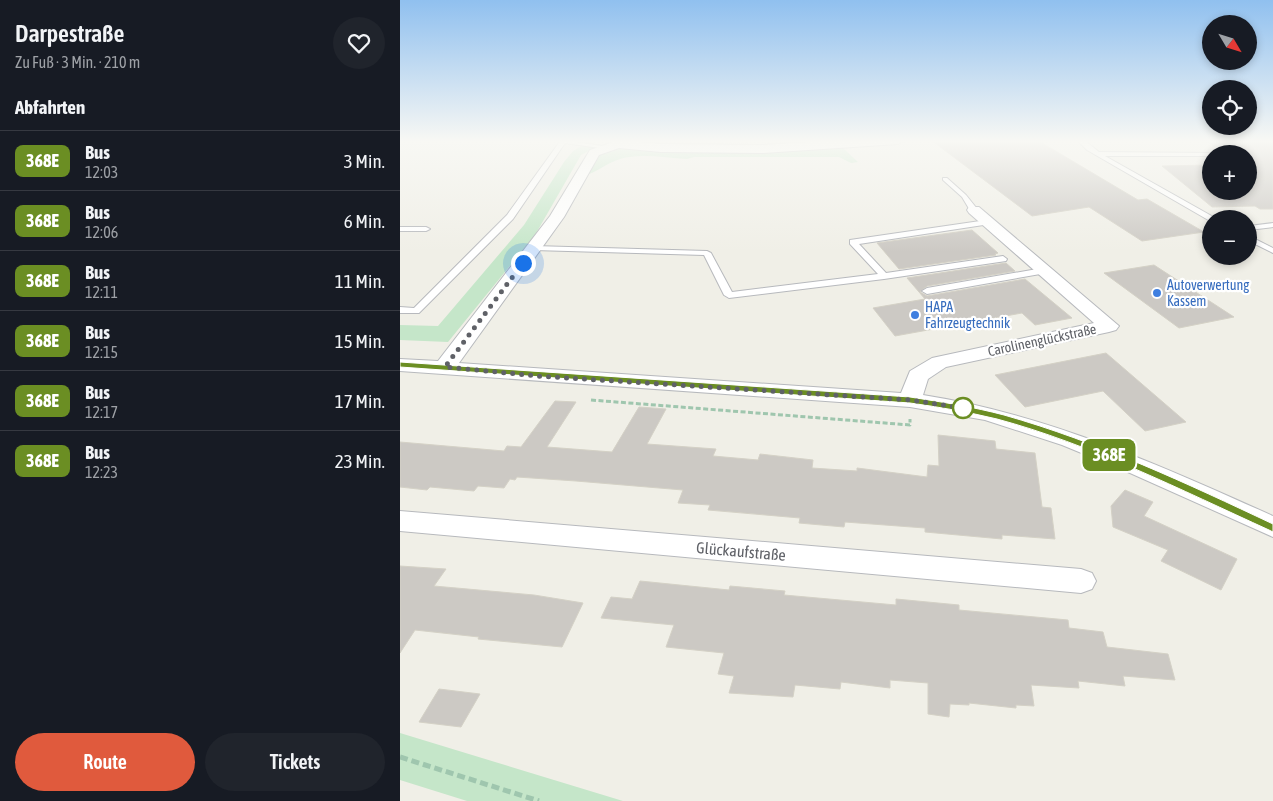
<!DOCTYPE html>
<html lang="de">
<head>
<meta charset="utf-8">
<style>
  :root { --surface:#171b24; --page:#20242c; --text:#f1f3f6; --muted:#9ea1a6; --line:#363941; --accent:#e05a3d }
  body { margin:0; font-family:"Asap Condensed",sans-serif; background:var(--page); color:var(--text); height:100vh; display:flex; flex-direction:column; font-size:19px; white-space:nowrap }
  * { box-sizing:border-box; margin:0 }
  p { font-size:16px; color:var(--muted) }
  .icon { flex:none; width:28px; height:28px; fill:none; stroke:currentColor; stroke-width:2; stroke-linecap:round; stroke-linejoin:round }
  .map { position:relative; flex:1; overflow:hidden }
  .details { display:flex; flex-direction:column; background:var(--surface); width:400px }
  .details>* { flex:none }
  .badge { padding:0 10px; border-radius:8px; font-size:18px; line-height:32px }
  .needle { width:32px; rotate:128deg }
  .fabs { position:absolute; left:802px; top:15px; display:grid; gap:10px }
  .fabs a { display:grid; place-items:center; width:55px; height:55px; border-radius:50%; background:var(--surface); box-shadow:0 2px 8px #0003; font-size:25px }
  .you { position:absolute; width:25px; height:25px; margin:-12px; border:4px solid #fff; border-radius:50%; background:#1a73e8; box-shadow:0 0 0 8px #1a73e833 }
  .map>.badge { position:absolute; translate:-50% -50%; box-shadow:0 0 0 2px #fff }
  h2 { padding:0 15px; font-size:19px; line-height:45px }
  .round { display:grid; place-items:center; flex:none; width:52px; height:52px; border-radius:26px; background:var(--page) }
  .overview { display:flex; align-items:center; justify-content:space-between; height:85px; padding:0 15px }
  h1 { font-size:24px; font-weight:600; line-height:38px }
  .primary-button { display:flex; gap:10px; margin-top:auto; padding:10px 15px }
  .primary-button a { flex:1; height:58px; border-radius:30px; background:var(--accent); color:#fff; font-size:20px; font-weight:600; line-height:58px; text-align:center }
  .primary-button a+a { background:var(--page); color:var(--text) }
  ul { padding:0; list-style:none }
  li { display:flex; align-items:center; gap:15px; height:60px; padding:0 15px; border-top:1px solid var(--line) }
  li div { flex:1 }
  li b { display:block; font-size:19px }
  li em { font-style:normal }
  li .badge { min-width:55px; font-weight:700; text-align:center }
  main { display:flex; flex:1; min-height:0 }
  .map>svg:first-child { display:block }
  .green { fill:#c5e6c9 }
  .building { fill:#ccc9c4; stroke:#d4d1c6 }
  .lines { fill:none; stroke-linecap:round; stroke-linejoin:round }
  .service-casing { stroke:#b7b9bd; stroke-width:2 }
  .minor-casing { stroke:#b7b9bd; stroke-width:2 }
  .path-far1 { stroke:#9fc6ae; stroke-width:3; stroke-dasharray:5 2.5; stroke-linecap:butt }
  .path { stroke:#9fc6ae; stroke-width:5; stroke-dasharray:8 4; stroke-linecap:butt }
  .service { fill:#fff; fill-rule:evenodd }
  .minor { fill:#fff; fill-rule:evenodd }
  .line { fill:#6b8e23; stroke:#fff }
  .walk { stroke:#5f6167; stroke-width:5; stroke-dasharray:0 9 }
  .shop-dot { fill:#3f7fe0; stroke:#fff; stroke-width:2 }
  .stop-dot { fill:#fff; stroke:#6b8e23; stroke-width:2.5 }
  .labels { text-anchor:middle; stroke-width:4.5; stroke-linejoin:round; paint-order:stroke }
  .shop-label { font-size:14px; fill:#366cbe; stroke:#fff; text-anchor:start }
  .street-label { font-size:14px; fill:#5f6167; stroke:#fff }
  .near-street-label { font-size:16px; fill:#5f6167; stroke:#fff }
</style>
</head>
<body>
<main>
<section class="details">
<div class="overview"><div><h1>Darpestraße</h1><p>Zu Fuß · 3 Min. · 210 m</p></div><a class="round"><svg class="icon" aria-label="heart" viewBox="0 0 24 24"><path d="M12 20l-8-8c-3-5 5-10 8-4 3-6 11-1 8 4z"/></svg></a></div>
<h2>Abfahrten</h2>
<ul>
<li><span class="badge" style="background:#6b8e23;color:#fff">368E</span><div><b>Bus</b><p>12:03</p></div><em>3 Min.</em></li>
<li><span class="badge" style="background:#6b8e23;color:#fff">368E</span><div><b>Bus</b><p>12:06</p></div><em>6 Min.</em></li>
<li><span class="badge" style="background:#6b8e23;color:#fff">368E</span><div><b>Bus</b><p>12:11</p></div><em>11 Min.</em></li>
<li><span class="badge" style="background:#6b8e23;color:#fff">368E</span><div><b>Bus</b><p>12:15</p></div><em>15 Min.</em></li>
<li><span class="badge" style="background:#6b8e23;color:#fff">368E</span><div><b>Bus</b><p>12:17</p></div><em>17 Min.</em></li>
<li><span class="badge" style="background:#6b8e23;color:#fff">368E</span><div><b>Bus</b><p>12:23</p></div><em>23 Min.</em></li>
</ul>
<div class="primary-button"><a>Route</a><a>Tickets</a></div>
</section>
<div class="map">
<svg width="873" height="801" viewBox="0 0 873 801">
  <rect width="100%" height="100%" fill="#f0efe7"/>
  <path class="green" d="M183,145L196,147L181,155L135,235L48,342L0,340V325L38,326L124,225L164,162L173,151Z
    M220,147L443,148L458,162L451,163L439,157H294L287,159C266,158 240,153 220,159C207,163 197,172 184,176L199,155Z
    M0,733L223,801H67L0,780Z"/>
  <path class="building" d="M531,140H637L738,200L747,199L804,232L742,241L689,207L632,216Z
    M805,140H873V209H860L855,206L812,207L762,166L811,165V191H849V154H825Z
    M572,230L598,253L595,254L596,255L499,269L477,243Z
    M606,263L615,271L527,286L520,292L527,296L625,279L672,318L635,325L622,313L495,336L473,308L525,299L507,278Z
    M754,265L834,317L779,328L704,273Z
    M706,353L786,422L745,431L703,391L625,407L595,375Z
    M155,401L176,402L147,447L212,452L239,407L266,409L247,444L316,449L313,456L358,460L360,454L413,460L412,468L457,471V468L527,477L528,465L539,466L538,435L595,441L596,449L635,453L642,507L651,508L655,539L602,535V539L525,532V528L445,522L444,527L399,523L400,518L308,510L310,505L278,503L283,490L176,481L117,477L115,480L110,479L104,488L78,486L74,491L30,487L27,490L0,487V442L104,451L107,446L121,447Z
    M725,490L753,502L744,516L837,559L821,590L761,561L768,550L713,527L711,506Z
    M0,566L46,569L34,586L134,595L183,603L162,647L78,639L79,637L15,630L0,653Z
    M240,581L329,590L330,586L385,591L384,595L496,605V599L559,605V610L668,620L669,628L703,632L707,647L768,654L775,680L723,676L725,686L678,681L679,688L631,685L634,706L616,705V708L569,703V705L550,704L549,717L528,714V683L490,680V688L441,682L440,689L395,685L393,697L329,693L334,676L318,674L324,653L266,647L274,625L201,618L211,597L232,599Z
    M39,689L80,694L61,727L19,722Z"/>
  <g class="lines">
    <defs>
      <path id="service" d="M161,140L210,147L207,149L165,143L113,219L19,313H0V307L14,308L107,215Z
        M677,140H684L699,152L813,153L811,156H705L817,219H811L810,221L687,150Z
        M543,178H547L566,195L578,210L577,212H571L562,197L543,180Z
        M587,220H590V224L459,244L486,273L603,256L607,259L606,261L484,279L329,298L324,295L304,255L134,250L130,248L134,246L307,251L311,253L332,292L478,274L450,244V240Z
        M873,223V227L849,230V226Z
        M0,227H26L30,229L26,231H0Z
        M849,236L873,248V253L849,241Z
        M643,268L646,269V273L527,294L522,291L527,288Z"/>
      <path id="minor" d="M219,140L261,144L363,145L442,140H504L498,144L363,153L261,152L219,148L199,155L164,217L59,363L501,393L510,371L532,358L694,323L569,213L567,210L569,207H579L719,326L716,330L709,332L546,367L528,379L523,395C646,414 760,465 873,516V537L730,473L662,445L585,420L510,407L0,371V359L38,361L150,216L190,150Z
        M0,511L681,569L692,573L696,581L692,589L681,593L0,531Z"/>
    </defs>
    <use href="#service" class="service-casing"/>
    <use href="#minor" class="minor-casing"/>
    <path class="path-far1" d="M191,400L510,425V419"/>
    <path class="path" d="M0,757L139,801"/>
    <use href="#service" class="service"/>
    <use href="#minor" class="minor"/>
  </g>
  <linearGradient id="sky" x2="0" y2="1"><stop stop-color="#90c0ef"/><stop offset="0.56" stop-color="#f8f8f4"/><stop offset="1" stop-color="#f8f8f4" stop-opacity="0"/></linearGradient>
  <rect width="873" height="252" fill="url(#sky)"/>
  <path class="line" d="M0,362L510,397C542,402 574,407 604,415C699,442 788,484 873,524V532L869,530C781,490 690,444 597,419C568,412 539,407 510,403L0,367Z"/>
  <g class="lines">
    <path class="walk" d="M123,263L45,367L137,376L510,400L563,408"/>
  </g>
  <g class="shop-dot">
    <circle cx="757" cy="293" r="5"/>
    <circle cx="515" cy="315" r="5"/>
  </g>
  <circle class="stop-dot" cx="563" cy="408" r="10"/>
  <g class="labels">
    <g class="shop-label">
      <text x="767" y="290">Autoverwertung<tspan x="767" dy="16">Kassem</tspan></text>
      <text x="525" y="312">HAPA<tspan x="525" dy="16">Fahrzeugtechnik</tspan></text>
    </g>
    <g class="street-label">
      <text transform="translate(642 340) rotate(-12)" y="5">Carolinenglückstraße</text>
    </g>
    <g class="near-street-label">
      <text transform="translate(341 551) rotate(5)" y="6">Glückaufstraße</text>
    </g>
  </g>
</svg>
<div class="fabs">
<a><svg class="needle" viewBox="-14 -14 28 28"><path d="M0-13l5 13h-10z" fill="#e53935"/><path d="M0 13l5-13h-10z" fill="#9ea1a6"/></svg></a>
<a><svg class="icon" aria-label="locate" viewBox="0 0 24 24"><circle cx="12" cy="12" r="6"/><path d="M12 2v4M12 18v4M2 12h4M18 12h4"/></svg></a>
<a>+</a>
<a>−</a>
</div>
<div class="you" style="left:123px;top:263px"></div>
<b class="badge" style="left:709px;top:455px;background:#6b8e23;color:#fff">368E</b>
</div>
</main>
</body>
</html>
